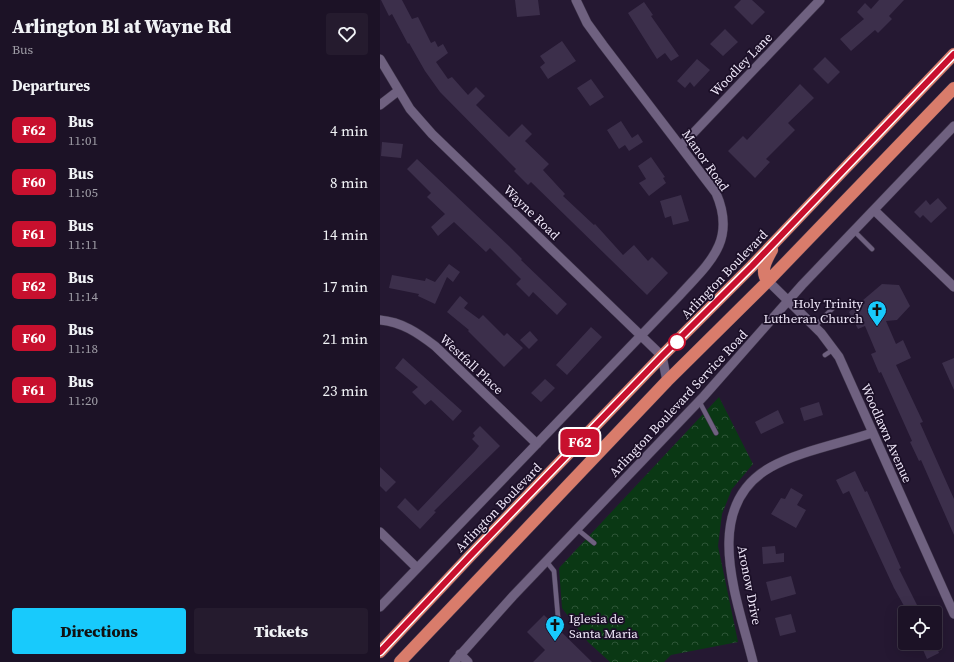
<!DOCTYPE html>
<html lang="en">
<head>
<meta charset="utf-8">
<style>
  :root { --surface:#1c1226; --page:#251b2e; --text:#f1f3f6; --muted:#a09ea7; --line:#3a3243; --accent:#18cafc }
  body { margin:0; font-family:"Source Serif 4",serif; background:var(--page); color:var(--text); height:100vh; display:flex; flex-direction:column; font-size:15px; white-space:nowrap }
  * { box-sizing:border-box; margin:0 }
  p { font-size:13px; color:var(--muted) }
  .icon { flex:none; width:22px; height:22px; fill:none; stroke:currentColor; stroke-width:2; stroke-linecap:round; stroke-linejoin:round }
  .map { position:relative; flex:1; overflow:hidden }
  .side { display:flex; flex-direction:column; background:var(--surface); width:380px }
  .side>* { flex:none }
  .badge { padding:0 8px; border-radius:6px; font-size:14px; line-height:26px }
  .fabs { position:absolute; left:518px; top:606px; display:grid; gap:8px }
  .fabs a { display:grid; place-items:center; width:44px; height:44px; border-radius:4px; background:var(--surface); box-shadow:0 4px 16px #0002,0 0 0 1px var(--line); font-size:20px }
  .map>.badge { position:absolute; translate:-50% -50%; box-shadow:0 0 0 2px #fff }
  h2 { padding:0 12px; font-size:15px; line-height:36px }
  .round { display:grid; place-items:center; flex:none; width:42px; height:42px; border-radius:4px; background:var(--page) }
  .summary { display:flex; align-items:center; justify-content:space-between; height:68px; padding:0 12px }
  h1 { font-size:19px; font-weight:800; line-height:30px }
  .cta { display:flex; gap:8px; margin-top:auto; padding:8px 12px }
  .cta a { flex:1; height:46px; border-radius:4px; background:var(--accent); color:#111; font-size:16px; font-weight:800; line-height:46px; text-align:center }
  .cta a+a { background:var(--page); color:var(--text) }
  ul { padding:0; list-style:none }
  li { display:flex; align-items:center; gap:12px; height:52px; padding:0 12px }
  li div { flex:1 }
  li b { display:block; font-size:15px }
  li em { font-style:normal }
  li .badge { min-width:44px; font-weight:700; text-align:center }
  main { display:flex; flex:1; min-height:0 }
  .map>svg:first-child { display:block }
  .park { fill:url(#park-crowns) }
  .building { fill:#3c2f4b }
  .lines { fill:none; stroke-linecap:round; stroke-linejoin:round }
  .lane-casing { stroke:#3f354a; stroke-width:5.5 }
  .street-casing { stroke:#3f354a; stroke-width:10 }
  .highway-casing { stroke:#3f354a; stroke-width:13 }
  .lane { stroke:#6f6180; stroke-width:4.5 }
  .street { stroke:#6f6180; stroke-width:9 }
  .highway { stroke:#d97c6b; stroke-width:12 }
  .line-casing { stroke:#fff; stroke-width:9 }
  .line { stroke:#c8102e; stroke-width:6 }
  .stop-dot { fill:#fff; stroke:#c8102e; stroke-width:2 }
  .labels { text-anchor:middle; stroke-width:3.5; stroke-linejoin:round; paint-order:stroke }
  .street-label { font-size:13px; fill:#eee6f8; stroke:#1b0f27 }
  .poi-label { font-size:13px; fill:#eee6f8; stroke:#1b0f27; text-anchor:end }
</style>
</head>
<body>
<main>
<section class="side">
<div class="summary"><div><h1>Arlington Bl at Wayne Rd</h1><p>Bus</p></div><a class="round"><svg class="icon" aria-label="heart" viewBox="0 0 24 24"><path d="M12 20l-8-8c-3-5 5-10 8-4 3-6 11-1 8 4z"/></svg></a></div>
<h2>Departures</h2>
<ul>
<li><span class="badge" style="background:#c8102e;color:#fff">F62</span><div><b>Bus</b><p>11:01</p></div><em>4 min</em></li>
<li><span class="badge" style="background:#c8102e;color:#fff">F60</span><div><b>Bus</b><p>11:05</p></div><em>8 min</em></li>
<li><span class="badge" style="background:#c8102e;color:#fff">F61</span><div><b>Bus</b><p>11:11</p></div><em>14 min</em></li>
<li><span class="badge" style="background:#c8102e;color:#fff">F62</span><div><b>Bus</b><p>11:14</p></div><em>17 min</em></li>
<li><span class="badge" style="background:#c8102e;color:#fff">F60</span><div><b>Bus</b><p>11:18</p></div><em>21 min</em></li>
<li><span class="badge" style="background:#c8102e;color:#fff">F61</span><div><b>Bus</b><p>11:20</p></div><em>23 min</em></li>
</ul>
<div class="cta"><a>Directions</a><a>Tickets</a></div>
</section>
<div class="map">
<svg width="574" height="662" viewBox="0 0 574 662">
  <defs>
    <pattern id="park-crowns" width="20" height="18" patternUnits="userSpaceOnUse"><rect width="20" height="18" fill="#0a3814"/><path d="M2 6a3 3 0 1 1 6 0M12 15a3 3 0 1 1 6 0" fill="none" stroke="#2e5537"/></pattern>
  </defs>
  <rect width="100%" height="100%" fill="#251832"/>
  <path class="park" d="M339,397L373,464L352,489L342,514L338,546L358,642L291,655L284,662H230L208,642L182,608L179,568Z"/>
  <path class="building" d="M1,0H22L32,19L38,17L51,43L55,41L58,47L63,44L68,53L56,62L68,79L72,77L88,95L96,87L105,96L96,105L129,137L142,124L152,134L145,141L169,164L163,170L185,194L183,196L214,225L215,224L243,255L254,245L268,261L272,257L288,273L267,295L151,182L148,185L134,171L136,169L60,92L45,71L29,43L28,44L12,14L9,16Z
    M135,0H158L160,15L137,17Z
    M361,0H372L385,12L372,25L354,7Z
    M499,0H524L509,16L512,19L498,33L495,30L471,51L460,39L484,19L477,12L485,3L491,9Z
    M264,2L273,15L271,16L299,56L291,61L285,53L277,59L248,13Z
    M345,29L358,42L343,56L330,44Z
    M182,41L196,61L168,79L160,67L165,63L160,56Z
    M445,57L460,72L448,84L433,69Z
    M317,59L330,70L314,87L310,82L305,88L297,81Z
    M211,79L224,97L210,106L197,88Z
    M420,84L434,98L408,123L415,130L386,159L390,162L375,178L348,151L363,136L367,140Z
    M241,121L252,138L258,134L263,142L249,151L245,145L239,149L227,130Z
    M2,142L23,144L21,158L1,156Z
    M271,157L285,177L283,178L286,183L269,196L259,183L266,179L258,166Z
    M37,159L129,246L142,259L141,260L187,304L177,315L153,292L149,297L136,284L141,279L110,248L106,252L74,222L58,236L51,227L65,214L47,197L51,193L27,169Z
    M301,195L309,221L293,225L291,216L285,218L280,201Z
    M558,198L567,208L551,223L543,215L540,218L534,212L546,200L550,205Z
    M69,264L80,272L73,282L67,277L55,304L38,296L39,294L9,288L12,275L45,281L46,278L55,282Z
    M502,284L519,285L530,306L517,320L506,321L516,344L523,340L531,358L516,365L543,422L540,423L574,499V535L541,460L539,461L530,442L532,441L501,372L499,373L491,354L496,352L485,326L478,329L469,312Z
    M80,296L88,303L84,308L99,319L103,315L124,336L127,333L143,348L124,367L88,331L89,330L67,312Z
    M211,327L222,337L187,375L176,365Z
    M150,331L158,340L149,349L140,340Z
    M23,358L82,411L73,421L51,400L45,405L32,392L38,387L15,368Z
    M574,358V390L562,363Z
    M165,379L175,388L161,402L151,393Z
    M439,402L443,415L424,421L420,408Z
    M398,410L404,423L381,434L375,422Z
    M100,426L120,446L54,511L56,512L40,529L17,507L25,498L38,511L95,451L99,446L92,439L95,436L93,433Z
    M0,467L16,482L6,492L0,486Z
    M475,471L485,492L487,491L521,568L519,569L541,613H528L514,588L469,491L463,494L456,480Z
    M411,488L423,495L417,505L426,510L416,528L391,514L401,498L405,499Z
    M395,546L396,554L404,553V562L383,564L382,547Z
    M411,576L416,594L391,601L386,582Z
    M411,614L416,632L400,636L395,618Z
    M164,615L212,662H153L165,650L147,632Z
    M540,643H555L559,653L547,659Z"/>
  <g class="lines">
    <defs>
      <path id="lane" d="M474,231L492,249
        M434,327L454,307
        M445,355L454,349
        M319,401L336,433
        M197,529L214,543
        M166,561L174,571L178,617"/>
      <path id="street" d="M0,59L30,109L52,134L282,356L287,381
        M0,105L18,91
        M301,146L440,0
        M494,210L574,287
        M388,281L441,333L459,357L574,614
        M0,320C22,322 38,333 55,346L157,444
        M0,532L37,568
        M0,607L299,296C329,263 357,241 336,193L223,45L207,23L196,0
        M80,654L88,662
        M74,662L133,596L324,396L422,285L574,126
        M373,662C358,601 319,507 391,467C417,452 462,443 492,433"/>
      <path id="highway" d="M388,281C379,272 387,259 392,250
        M0,652L91,555L282,356L372,266L574,54
        M20,662L287,381L388,281L574,88"/>
    </defs>
    <use href="#lane" class="lane-casing"/>
    <use href="#street" class="street-casing"/>
    <use href="#highway" class="highway-casing"/>
    <use href="#lane" class="lane"/>
    <use href="#street" class="street"/>
    <use href="#highway" class="highway"/>
  </g>
  <g class="lines">
    <defs>
      <path id="line" d="M0,652L91,555L282,356L372,266L574,54"/>
    </defs>
    <use href="#line" class="line-casing"/>
    <use href="#line" class="line"/>
  </g>
  <defs>
    <symbol id="church-pin" viewBox="-11 -11 22 30"><path d="M0 17L-7.5 6A9.5 9.5 0 1 1 7.5 6Z" fill="#18cafc" stroke="#1b0f27"/><path d="M-1.2-6h2.4v3.5h3.3v2.4h-3.3V6h-2.4V-.1h-3.3v-2.4h3.3Z" fill="#111"/></symbol>
  </defs>
  <g fill-rule="evenodd">
    <use href="#church-pin" x="486" y="299" width="22" height="30"/>
    <use href="#church-pin" x="164" y="614" width="22" height="30"/>
  </g>
  <circle class="stop-dot" cx="297" cy="342" r="8"/>
  <g class="labels">
    <g class="street-label">
      <text transform="translate(361 64) rotate(-46)" y="5">Woodley Lane</text>
      <text transform="translate(326 160) rotate(55)" y="5">Manor Road</text>
      <text transform="translate(152 212) rotate(44)" y="5">Wayne Road</text>
      <text transform="translate(344 274) rotate(-46)" y="5">Arlington Boulevard</text>
      <text transform="translate(92 364) rotate(43)" y="5">Westfall Place</text>
      <text transform="translate(298 403) rotate(-47)" y="5">Arlington Boulevard Service Road</text>
      <text transform="translate(507 433) rotate(66)" y="5">Woodlawn Avenue</text>
      <text transform="translate(118 507) rotate(-46)" y="5">Arlington Boulevard</text>
      <text transform="translate(370 585) rotate(79)" y="5">Aronow Drive</text>
    </g>
    <g class="poi-label">
      <text x="483" y="308">Holy Trinity<tspan x="483" dy="15">Lutheran Church</tspan></text>
      <text x="189" y="623" text-anchor="start">Iglesia de<tspan x="189" dy="15">Santa Maria</tspan></text>
    </g>
  </g>
</svg>
<div class="fabs">
<a><svg class="icon" aria-label="locate" viewBox="0 0 24 24"><circle cx="12" cy="12" r="6"/><path d="M12 2v4M12 18v4M2 12h4M18 12h4"/></svg></a>
</div>
<b class="badge" style="left:200px;top:442px;background:#c8102e;color:#fff">F62</b>
</div>
</main>
</body>
</html>
